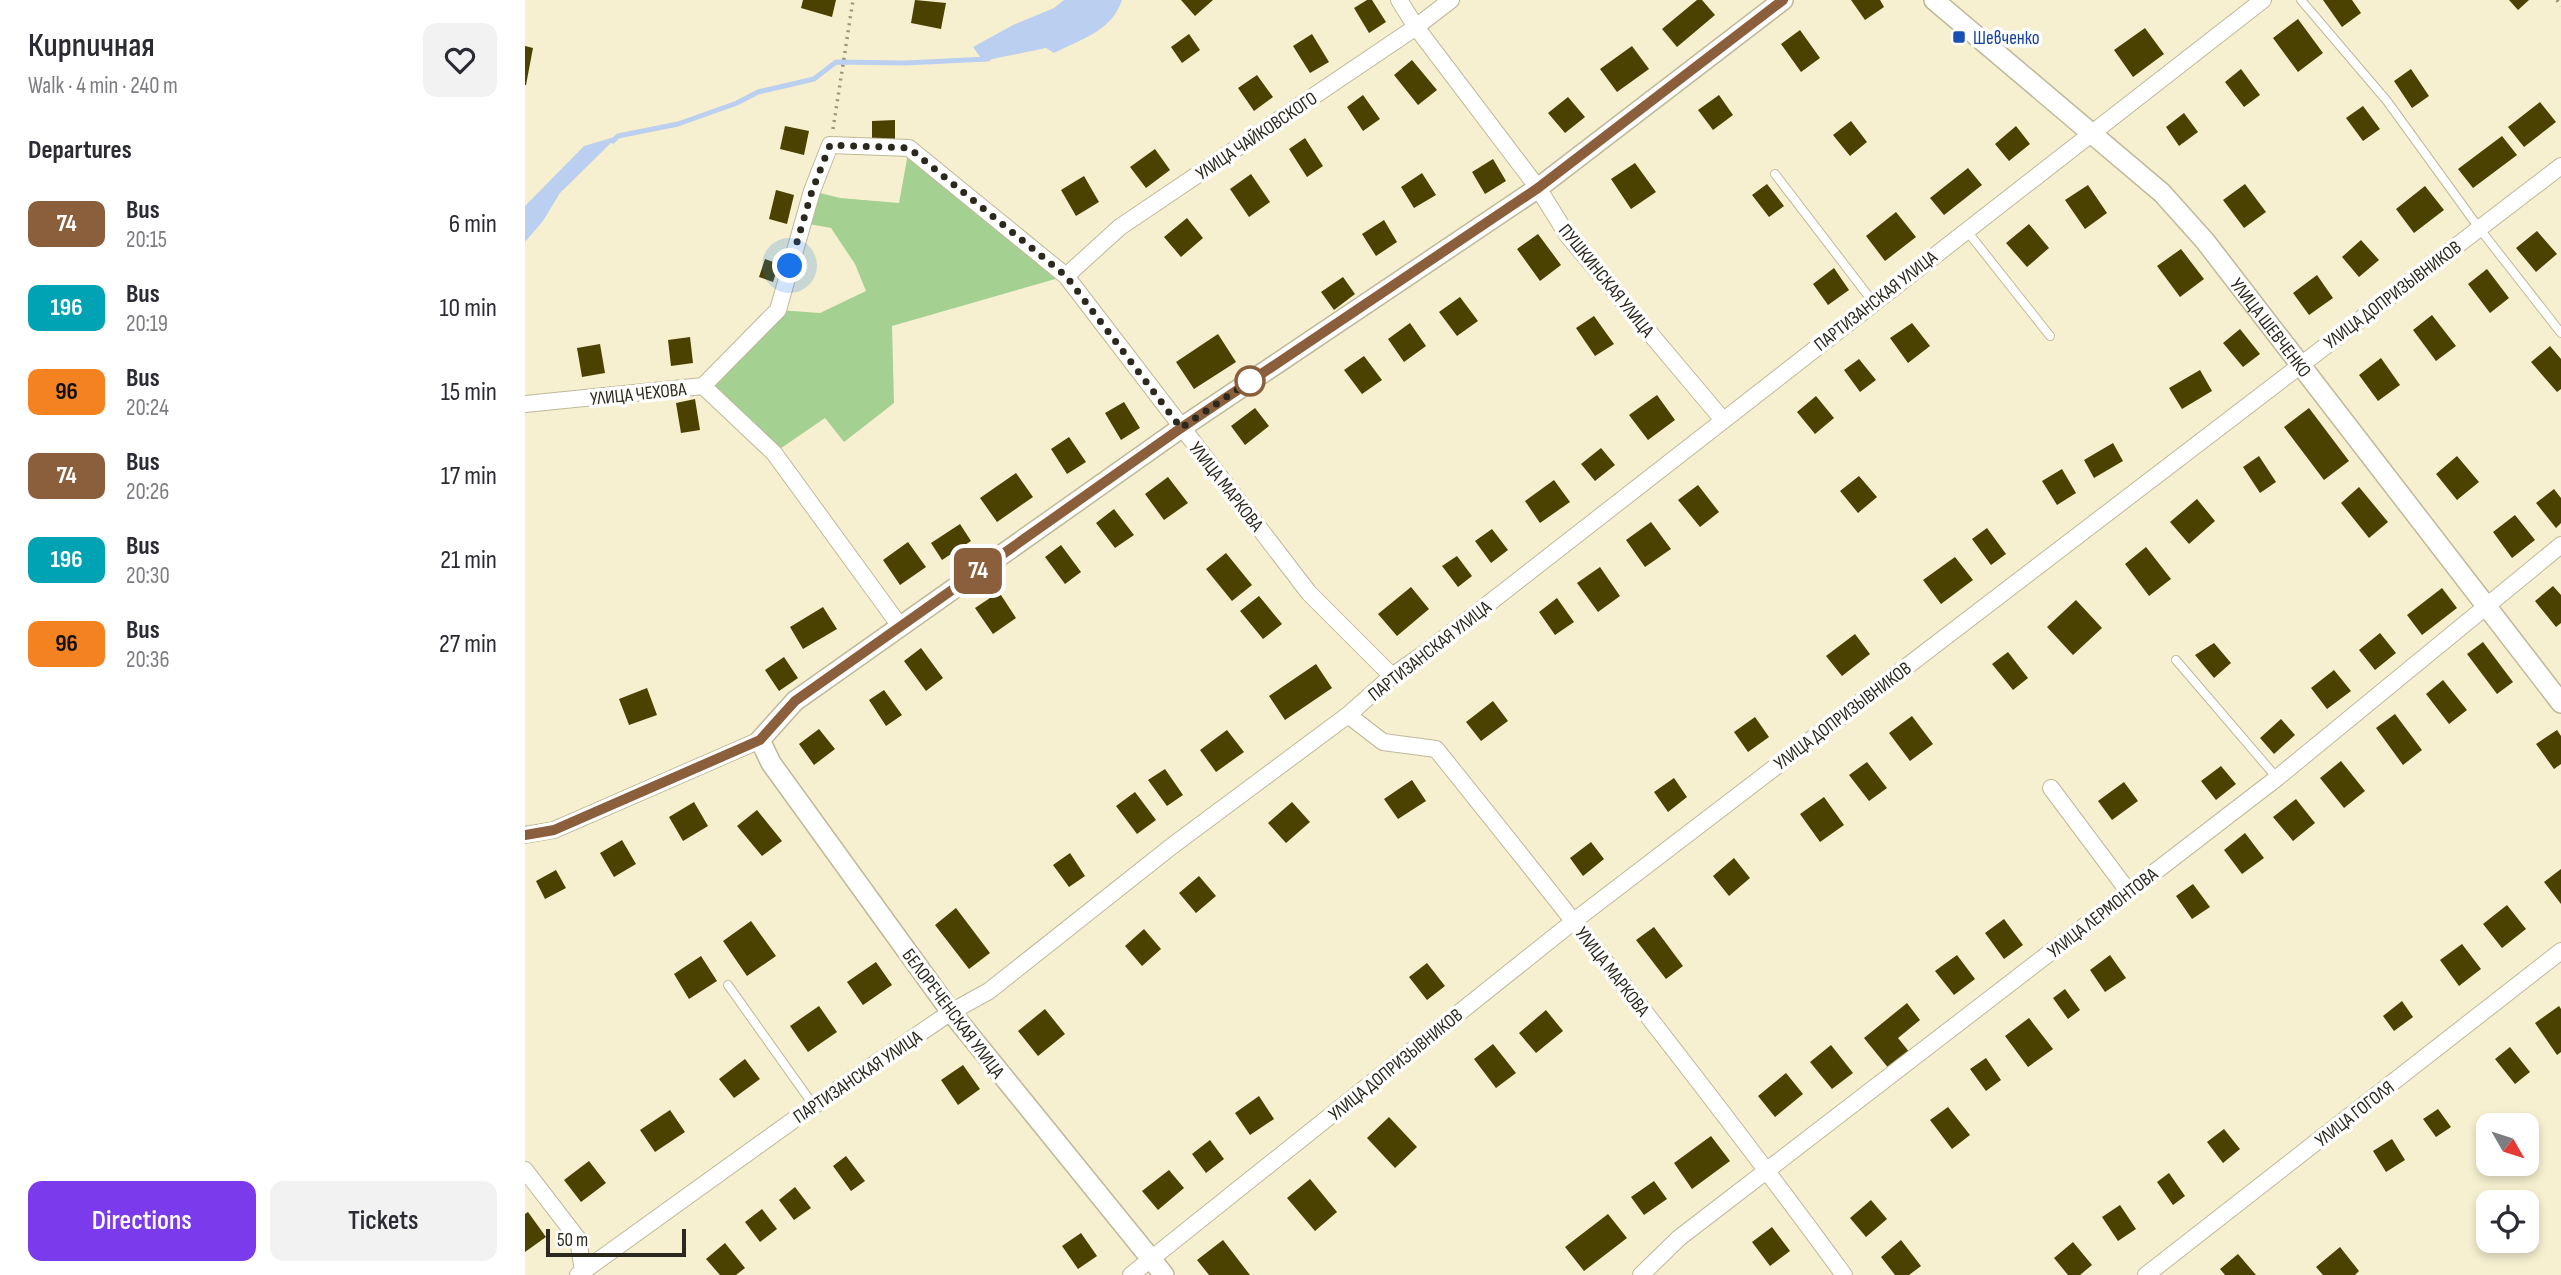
<!DOCTYPE html>
<html lang="en">
<head>
<meta charset="utf-8">
<style>
  :root { --surface:#fff; --page:#f2f2f3; --text:#2b2b33; --muted:#7c7c81; --accent:#7c3aed }
  body { margin:0; font-family:"Sofia Sans Condensed",sans-serif; background:var(--page); color:var(--text); height:100vh; display:flex; flex-direction:column; font-size:26px; white-space:nowrap }
  * { box-sizing:border-box; margin:0 }
  p { font-size:23px; color:var(--muted) }
  .icon { flex:none; width:38px; height:38px; fill:none; stroke:currentColor; stroke-width:2; stroke-linecap:round; stroke-linejoin:round }
  .map { position:relative; flex:1; overflow:hidden }
  .details { display:flex; flex-direction:column; background:var(--surface); width:525px }
  .details>* { flex:none }
  .badge { padding:0 14px; border-radius:10px; font-size:24px; line-height:46px }
  .needle { width:46px; rotate:129deg }
  .tools { position:absolute; left:1951px; top:1113px; display:grid; gap:14px }
  .tools a { display:grid; place-items:center; width:63px; height:63px; border-radius:14px; background:var(--surface); box-shadow:0 4px 10px #0003; font-size:35px }
  .scale { position:absolute; left:21px; bottom:18px; width:140px; box-sizing:border-box; padding-left:7px; border:4px solid #2b291d; border-top:0; font-size:19px; line-height:24px; white-space:nowrap; color:#2b291d; -webkit-text-stroke:5px #fff; paint-order:stroke }
  .you { position:absolute; width:35px; height:35px; margin:-18px; border:5px solid #fff; border-radius:50%; background:#1a73e8; box-shadow:0 0 0 10px #1a73e833 }
  .map>.badge { position:absolute; translate:-50% -50%; box-shadow:0 0 0 4px #fff }
  h2 { padding:0 28px; font-size:26px; line-height:63px }
  .round { display:grid; place-items:center; flex:none; width:74px; height:74px; border-radius:14px; background:var(--page) }
  .summary { display:flex; align-items:center; justify-content:space-between; height:119px; padding:0 28px }
  h1 { font-size:33px; font-weight:600; line-height:52px }
  .button { display:flex; gap:14px; margin-top:auto; padding:14px 28px }
  .button a { flex:1; height:80px; border-radius:14px; background:var(--accent); color:#fff; font-size:28px; font-weight:600; line-height:80px; text-align:center }
  .button a+a { background:var(--page); color:var(--text) }
  ul { padding:0; list-style:none }
  li { display:flex; align-items:center; gap:21px; height:84px; padding:0 28px }
  li div { flex:1 }
  li b { display:block; font-size:26px }
  li em { font-style:normal }
  li .badge { min-width:77px; font-weight:700; text-align:center }
  main { display:flex; flex:1; min-height:0 }
  .map>svg:first-child { display:block }
  .green { fill:#a4d091 }
  .water { fill:#bbcff0 }
  .lines { fill:none; stroke-linecap:round; stroke-linejoin:round }
  .stream { stroke:#bbcff0; stroke-width:5 }
  .building { fill:#4b4101 }
  .service-casing { stroke:#beb99a; stroke-width:10 }
  .minor-casing { stroke:#beb99a; stroke-width:18 }
  .tertiary-casing { stroke:#beb99a; stroke-width:22 }
  .path { stroke:#9a967f; stroke-width:3.5; stroke-dasharray:2 5; stroke-linecap:butt }
  .service { stroke:#fff; stroke-width:8 }
  .minor { stroke:#fff; stroke-width:16 }
  .tertiary { stroke:#fff; stroke-width:19 }
  .line-casing { stroke:#fff; stroke-width:16 }
  .line { stroke:#8b5e3c; stroke-width:10 }
  .walk { stroke:#2b291d; stroke-width:7; stroke-dasharray:0 12.6 }
  .transit-dot { fill:#1a4fb4; stroke:#fff; stroke-width:2.5 }
  .stop-dot { fill:#fff; stroke:#8b5e3c; stroke-width:3.5 }
  .labels { text-anchor:middle; stroke-width:7; stroke-linejoin:round; paint-order:stroke }
  .transit-label { font-size:19px; fill:#164399; stroke:#fff; text-anchor:start }
  .street-label { font-size:19px; fill:#2b291d; stroke:#fff }
</style>
</head>
<body>
<main>
<section class="details">
<div class="summary"><div><h1>Кирпичная</h1><p>Walk · 4 min · 240 m</p></div><a class="round"><svg class="icon" aria-label="heart" viewBox="0 0 24 24"><path d="M12 20l-8-8c-3-5 5-10 8-4 3-6 11-1 8 4z"/></svg></a></div>
<h2>Departures</h2>
<ul>
<li><span class="badge" style="background:#8b5e3c;color:#fff">74</span><div><b>Bus</b><p>20:15</p></div><em>6 min</em></li>
<li><span class="badge" style="background:#00a3b4;color:#fff">196</span><div><b>Bus</b><p>20:19</p></div><em>10 min</em></li>
<li><span class="badge" style="background:#f58220;color:#111">96</span><div><b>Bus</b><p>20:24</p></div><em>15 min</em></li>
<li><span class="badge" style="background:#8b5e3c;color:#fff">74</span><div><b>Bus</b><p>20:26</p></div><em>17 min</em></li>
<li><span class="badge" style="background:#00a3b4;color:#fff">196</span><div><b>Bus</b><p>20:30</p></div><em>21 min</em></li>
<li><span class="badge" style="background:#f58220;color:#111">96</span><div><b>Bus</b><p>20:36</p></div><em>27 min</em></li>
</ul>
<div class="button"><a>Directions</a><a>Tickets</a></div>
</section>
<div class="map">
<svg width="2036" height="1275" viewBox="0 0 2036 1275">
  <rect width="100%" height="100%" fill="#f6f0d0"/>
  <path class="green" d="M384,148L541,276L367,326L369,403L319,442L300,418L249,453L178,386L253,310L295,313L341,291L330,264L306,228L278,223L287,191L315,198L374,203Z"/>
  <path class="water" d="M539,0H597C587,31 556,39 529,53L521,48L458,61L448,47L488,25L529,8Z
    M93,136L35,193L18,221L0,242V206L59,146Z"/>
  <g class="lines">
    <path class="stream" d="M88,141L93,136L153,124L212,103L233,92L289,79L311,62L380,63L463,59"/>
  </g>
  <path class="building" d="M278,0H311L307,17L276,8Z
    M390,0L421,3L416,29L386,23Z
    M656,0H688L670,16Z
    M842,0H847L861,22L844,33L829,8Z
    M1172,0H1177L1190,15L1152,47L1137,29Z
    M1326,0H1355L1359,7L1340,20Z
    M1798,0H1827L1836,13L1817,27Z
    M1984,0H2004L1993,10Z
    M1773,19L1798,53L1773,72L1748,38Z
    M1620,28L1639,54L1608,77L1589,50Z
    M1275,30L1295,58L1276,72L1256,44Z
    M664,34L675,50L657,63L646,47Z
    M787,34L804,62L785,73L768,46Z
    M0,46L8,48L1,85H0Z
    M1107,46L1124,69L1092,92L1075,69Z
    M887,60L912,90L893,105L869,75Z
    M1716,69L1735,95L1719,107L1700,82Z
    M1886,69L1904,96L1887,108L1869,81Z
    M732,75L748,97L729,111L713,88Z
    M838,95L855,119L838,131L822,107Z
    M1194,95L1208,115L1188,130L1173,110Z
    M1043,97L1060,117L1040,133L1023,113Z
    M2015,102L2031,122L1999,147L1983,127Z
    M1838,106L1855,129L1838,141L1821,118Z
    M1659,113L1673,132L1654,146L1641,127Z
    M370,120V140L347,141V121Z
    M1326,121L1342,142L1325,156L1308,135Z
    M260,126L284,131L279,155L255,149Z
    M1491,126L1505,144L1484,161L1470,144Z
    M1977,136L1992,155L1948,188L1933,169Z
    M780,138L798,166L782,177L764,149Z
    M630,149L645,170L621,188L605,167Z
    M968,159L981,181L960,194L947,172Z
    M1110,163L1131,192L1106,209L1086,179Z
    M1443,168L1457,185L1419,215L1405,198Z
    M897,173L911,195L889,208L876,187Z
    M726,174L745,202L724,217L705,189Z
    M559,176L574,202L551,216L536,190Z
    M1242,184L1259,206L1244,217L1227,195Z
    M1720,184L1741,212L1719,228L1698,200Z
    M1563,185L1582,213L1560,229L1540,200Z
    M1900,186L1919,210L1889,233L1871,209Z
    M251,190L269,195L262,224L244,219Z
    M1371,212L1391,237L1360,261L1341,236Z
    M662,218L678,238L656,257L639,237Z
    M859,220L872,242L851,256L837,234Z
    M1504,224L1524,248L1502,267L1481,243Z
    M2012,231L2032,254L2011,272L1991,248Z
    M1013,234L1036,265L1015,281L992,249Z
    M1836,240L1854,260L1834,277L1817,257Z
    M1656,249L1679,279L1655,297L1632,266Z
    M240,259L254,264L248,282L234,277Z
    M1309,268L1324,290L1303,305L1288,284Z
    M1962,269L1984,298L1965,313L1943,284Z
    M1792,275L1808,298L1784,315L1768,293Z
    M818,277L830,294L809,310L796,292Z
    M935,297L953,321L932,336L914,312Z
    M1907,315L1931,346L1911,361L1888,330Z
    M1069,316L1089,344L1070,356L1051,328Z
    M885,323L901,346L879,362L863,339Z
    M1387,323L1405,346L1383,363L1365,338Z
    M1715,329L1735,354L1718,367L1698,343Z
    M693,334L711,362L669,389L651,362Z
    M165,337L168,363L146,366L143,340Z
    M75,344L80,373L57,377L52,348Z
    M2025,346L2036,359V389L2032,392L2006,362Z
    M839,356L857,380L837,394L819,370Z
    M1856,358L1875,385L1853,401L1834,375Z
    M1334,359L1351,380L1335,392L1319,370Z
    M1675,370L1687,391L1657,409L1644,388Z
    M1132,395L1150,420L1123,440L1104,415Z
    M1291,396L1309,418L1290,434L1272,412Z
    M170,399L175,430L156,433L151,403Z
    M599,402L615,428L596,440L580,413Z
    M730,408L744,426L720,445L706,426Z
    M1784,408L1824,461L1799,480L1759,427Z
    M544,437L561,462L542,474L526,449Z
    M1588,443L1598,461L1569,478L1559,460Z
    M1076,448L1090,465L1070,481L1056,464Z
    M1734,456L1751,482L1735,493L1718,467Z
    M1932,456L1954,482L1932,500L1911,474Z
    M1537,469L1551,493L1532,505L1517,481Z
    M491,473L508,497L472,522L455,498Z
    M1334,476L1352,497L1333,513L1315,491Z
    M643,477L663,503L639,520L620,494Z
    M1029,480L1045,502L1015,523L1000,501Z
    M1173,485L1194,512L1175,527L1153,500Z
    M1834,487L1863,522L1844,538L1816,503Z
    M2029,489L2036,498V523L2031,528L2011,503Z
    M1672,499L1690,521L1664,544L1645,522Z
    M589,509L609,535L590,548L571,523Z
    M1990,515L2010,540L1987,558L1968,532Z
    M1126,522L1146,549L1120,567L1101,540Z
    M435,524L446,541L417,560L406,543Z
    M1462,528L1481,554L1466,565L1447,539Z
    M967,529L983,550L966,563L950,541Z
    M383,542L401,567L375,585L358,560Z
    M536,545L556,572L540,584L520,557Z
    M1621,547L1646,579L1624,596L1600,564Z
    M701,553L727,585L707,601L681,569Z
    M932,556L947,576L933,587L917,566Z
    M1430,557L1448,580L1416,604L1398,580Z
    M1075,567L1095,596L1073,612L1052,583Z
    M2028,586L2036,595V623L2031,627L2010,601Z
    M886,587L904,609L872,636L853,614Z
    M1917,588L1932,608L1897,635L1882,615Z
    M474,592L491,618L468,634L450,608Z
    M734,596L757,624L738,639L715,611Z
    M1032,598L1049,622L1030,635L1014,612Z
    M1551,600L1577,628L1548,655L1522,627Z
    M298,607L312,629L278,649L265,627Z
    M1855,633L1871,653L1850,670L1834,650Z
    M1330,634L1345,654L1317,676L1301,656Z
    M1958,642L1988,682L1972,694L1942,654Z
    M1689,643L1706,663L1689,678L1670,655Z
    M396,648L418,678L401,691L379,661Z
    M1483,652L1503,678L1488,690L1467,664Z
    M259,657L273,678L254,691L240,670Z
    M791,664L807,688L760,720L744,696Z
    M1809,670L1826,691L1802,709L1786,688Z
    M1918,680L1942,710L1924,724L1901,694Z
    M122,688L132,715L104,725L94,699Z
    M359,690L377,715L361,726L344,700Z
    M968,701L983,721L956,741L941,722Z
    M1870,714L1897,750L1878,765L1851,728Z
    M1387,716L1408,744L1385,761L1364,733Z
    M1230,717L1244,737L1223,752L1209,732Z
    M1756,719L1770,735L1749,754L1735,738Z
    M294,729L310,749L289,765L274,744Z
    M702,730L719,752L691,772L675,750Z
    M2032,730L2036,736V764L2029,769L2011,744Z
    M1816,761L1840,791L1819,808L1795,778Z
    M1342,762L1362,788L1344,801L1324,775Z
    M1696,766L1711,784L1691,800L1676,781Z
    M640,769L658,795L642,806L623,780Z
    M1149,778L1162,797L1143,812L1129,792Z
    M887,780L901,801L873,819L859,799Z
    M1599,782L1613,801L1587,820L1573,801Z
    M610,792L631,820L612,834L591,806Z
    M1299,797L1319,825L1295,842L1275,814Z
    M1771,799L1790,823L1768,841L1748,817Z
    M169,802L183,826L158,841L144,817Z
    M767,802L785,822L761,843L743,823Z
    M232,810L257,841L237,856L212,826Z
    M1720,833L1739,858L1717,874L1699,850Z
    M97,840L111,864L89,877L75,853Z
    M1066,842L1079,859L1058,876L1045,858Z
    M545,853L560,876L544,887L528,865Z
    M1209,858L1225,878L1204,896L1188,876Z
    M2036,869V904L2019,882Z
    M31,870L41,888L20,899L11,881Z
    M674,876L691,896L671,913L654,893Z
    M1668,884L1685,907L1667,919L1651,896Z
    M1982,905L2001,929L1977,948L1958,924Z
    M431,908L465,953L444,969L410,925Z
    M1479,919L1498,945L1479,959L1460,933Z
    M226,921L251,956L222,976L198,941Z
    M1129,927L1158,966L1141,979L1111,940Z
    M619,929L636,949L617,966L600,946Z
    M1937,944L1956,969L1934,986L1915,960Z
    M1432,955L1450,979L1429,995L1410,971Z
    M1585,955L1601,978L1580,992L1565,970Z
    M176,956L192,981L164,999L149,974Z
    M351,962L367,985L338,1005L322,982Z
    M902,963L920,986L902,1000L884,977Z
    M1540,989L1555,1010L1543,1019L1528,998Z
    M1877,1001L1888,1017L1869,1031L1858,1016Z
    M1382,1003L1395,1020L1373,1038L1385,1053L1365,1070L1339,1038Z
    M294,1006L312,1032L283,1052L265,1026Z
    M2034,1006L2036,1009V1052L2032,1055L2010,1023Z
    M520,1009L540,1034L513,1056L493,1031Z
    M1021,1010L1038,1031L1011,1053L994,1033Z
    M1504,1018L1528,1049L1503,1067L1480,1036Z
    M968,1044L991,1073L971,1088L949,1059Z
    M1306,1045L1328,1073L1307,1089L1285,1062Z
    M1985,1047L2005,1072L1990,1084L1970,1059Z
    M1461,1058L1476,1080L1461,1091L1445,1069Z
    M220,1059L235,1079L209,1098L194,1079Z
    M438,1065L455,1089L433,1105L416,1080Z
    M1261,1073L1278,1094L1250,1117L1233,1096Z
    M734,1096L749,1119L725,1135L710,1113Z
    M1423,1107L1445,1135L1427,1149L1405,1120Z
    M1913,1109L1926,1127L1911,1137L1898,1119Z
    M145,1110L160,1132L130,1152L115,1130Z
    M864,1117L892,1147L870,1168L842,1138Z
    M1699,1129L1715,1149L1698,1163L1682,1142Z
    M1186,1136L1205,1161L1167,1189L1149,1163Z
    M1867,1139L1880,1160L1861,1172L1848,1151Z
    M685,1140L699,1159L681,1173L667,1154Z
    M321,1156L340,1181L326,1191L308,1166Z
    M64,1161L81,1183L56,1202L39,1180Z
    M644,1170L659,1188L633,1210L617,1191Z
    M1644,1173L1660,1196L1648,1205L1632,1182Z
    M785,1179L812,1212L790,1231L762,1198Z
    M1129,1181L1142,1199L1119,1215L1106,1197Z
    M270,1187L286,1208L269,1220L254,1200Z
    M1346,1200L1362,1219L1341,1237L1325,1218Z
    M1595,1205L1611,1229L1593,1241L1577,1217Z
    M237,1209L252,1229L235,1242L220,1222Z
    M3,1212L21,1237L0,1252V1214Z
    M1083,1214L1102,1238L1059,1271L1040,1247Z
    M1247,1227L1265,1251L1245,1266L1227,1242Z
    M556,1233L572,1256L553,1269L537,1246Z
    M698,1240L725,1275H684L672,1260Z
    M1376,1240L1396,1266L1384,1275H1370L1356,1257Z
    M1548,1242L1567,1265L1555,1275H1543L1529,1258Z
    M200,1243L220,1268L211,1275H195L181,1259Z
    M1815,1247L1834,1271L1830,1275H1798L1791,1267Z
    M1713,1254L1731,1275H1700L1695,1269Z"/>
  <g class="lines">
    <defs>
      <path id="service" d="M1776,0L1862,101L1954,228L2036,333
        M1250,174L1348,302
        M1442,231L1525,336
        M1651,660L1752,778
        M203,985L289,1106"/>
      <path id="minor" d="M874,0L891,27L1013,188L1043,236L1198,420
        M541,276L595,227L891,27L926,0
        M178,386L249,453L375,626
        M0,404L178,386L253,310L287,191L305,145L384,148L541,276L784,593L867,676
        M823,715L858,742L911,749C1050,922 1188,1096 1319,1275
        M1526,788L1603,891
        M0,835L29,830L235,740
        M0,1170L53,1239L58,1271
        M53,1275L281,1111L426,1012L464,991L647,846L823,715L867,676L900,653L1738,0
        M606,1275L1049,921L2036,166
        M1116,1275L1154,1238L1752,778L2036,545
        M1621,1275L2036,951"/>
      <g id="tertiary">
        <path id="s1" d="M1409,0L1637,193L1680,241L2036,703"/>
        <path d="M639,1275L426,1012L246,763L235,740L270,701L656,428L1013,188L1258,0"/>
      </g>
    </defs>
    <use href="#service" class="service-casing"/>
    <use href="#minor" class="minor-casing"/>
    <use href="#tertiary" class="tertiary-casing"/>
    <path class="path" d="M2032,0L2036,6
      M308,129L328,0"/>
    <use href="#service" class="service"/>
    <use href="#minor" class="minor"/>
    <use href="#tertiary" class="tertiary"/>
  </g>
  <g class="lines">
    <defs>
      <path id="line" d="M0,835L29,830L235,740L270,701L656,428L1013,188L1258,0"/>
    </defs>
    <use href="#line" class="line-casing"/>
    <use href="#line" class="line"/>
    <path class="walk" d="M265,266L287,191L305,145L384,148L541,276L656,428L725,381"/>
  </g>
  <rect class="transit-dot" x="1427" y="30" width="14" height="14" rx="3.5"/>
  <circle class="stop-dot" cx="725" cy="381" r="14"/>
  <g class="labels">
    <g class="transit-label">
      <text x="1448" y="44">Шевченко</text>
    </g>
    <g class="street-label">
      <text transform="translate(731 135) rotate(-34)" y="7">УЛИЦА ЧАЙКОВСКОГО</text>
      <text transform="translate(1082 280) rotate(51)" y="7">ПУШКИНСКАЯ УЛИЦА</text>
      <text transform="translate(1867 294) rotate(-37)" y="7">УЛИЦА ДОПРИЗЫВНИКОВ</text>
      <text transform="translate(1350 300) rotate(-38)" y="7">ПАРТИЗАНСКАЯ УЛИЦА</text>
      <text dy="7" stroke="none"><textPath href="#s1" startOffset="472">УЛИЦА ШЕВЧЕНКО</textPath></text>
      <text transform="translate(113 393) rotate(-6)" y="7">УЛИЦА ЧЕХОВА</text>
      <text transform="translate(702 486) rotate(52)" y="7">УЛИЦА МАРКОВА</text>
      <text transform="translate(904 650) rotate(-38)" y="7">ПАРТИЗАНСКАЯ УЛИЦА</text>
      <text transform="translate(1317 715) rotate(-37)" y="7">УЛИЦА ДОПРИЗЫВНИКОВ</text>
      <text transform="translate(1577 912) rotate(-38)" y="7">УЛИЦА ЛЕРМОНТОВА</text>
      <text transform="translate(1088 971) rotate(52)" y="7">УЛИЦА МАРКОВА</text>
      <text transform="translate(429 1013) rotate(53)" y="7">БЕЛОРЕЧЕНСКАЯ УЛИЦА</text>
      <text transform="translate(870 1064) rotate(-39)" y="7">УЛИЦА ДОПРИЗЫВНИКОВ</text>
      <text transform="translate(332 1076) rotate(-34)" y="7">ПАРТИЗАНСКАЯ УЛИЦА</text>
      <text transform="translate(1829 1113) rotate(-38)" y="7">УЛИЦА ГОГОЛЯ</text>
    </g>
  </g>
</svg>
<div class="tools">
<a><svg class="needle" viewBox="-14 -14 28 28"><path d="M0-13l5 13h-10z" fill="#e53935"/><path d="M0 13l5-13h-10z" fill="#7c7c81"/></svg></a>
<a><svg class="icon" aria-label="locate" viewBox="0 0 24 24"><circle cx="12" cy="12" r="6"/><path d="M12 2v4M12 18v4M2 12h4M18 12h4"/></svg></a>
</div>
<div class="scale">50 m</div>
<div class="you" style="left:265px;top:266px"></div>
<b class="badge" style="left:453px;top:571px;background:#8b5e3c;color:#fff">74</b>
</div>
</main>
</body>
</html>
